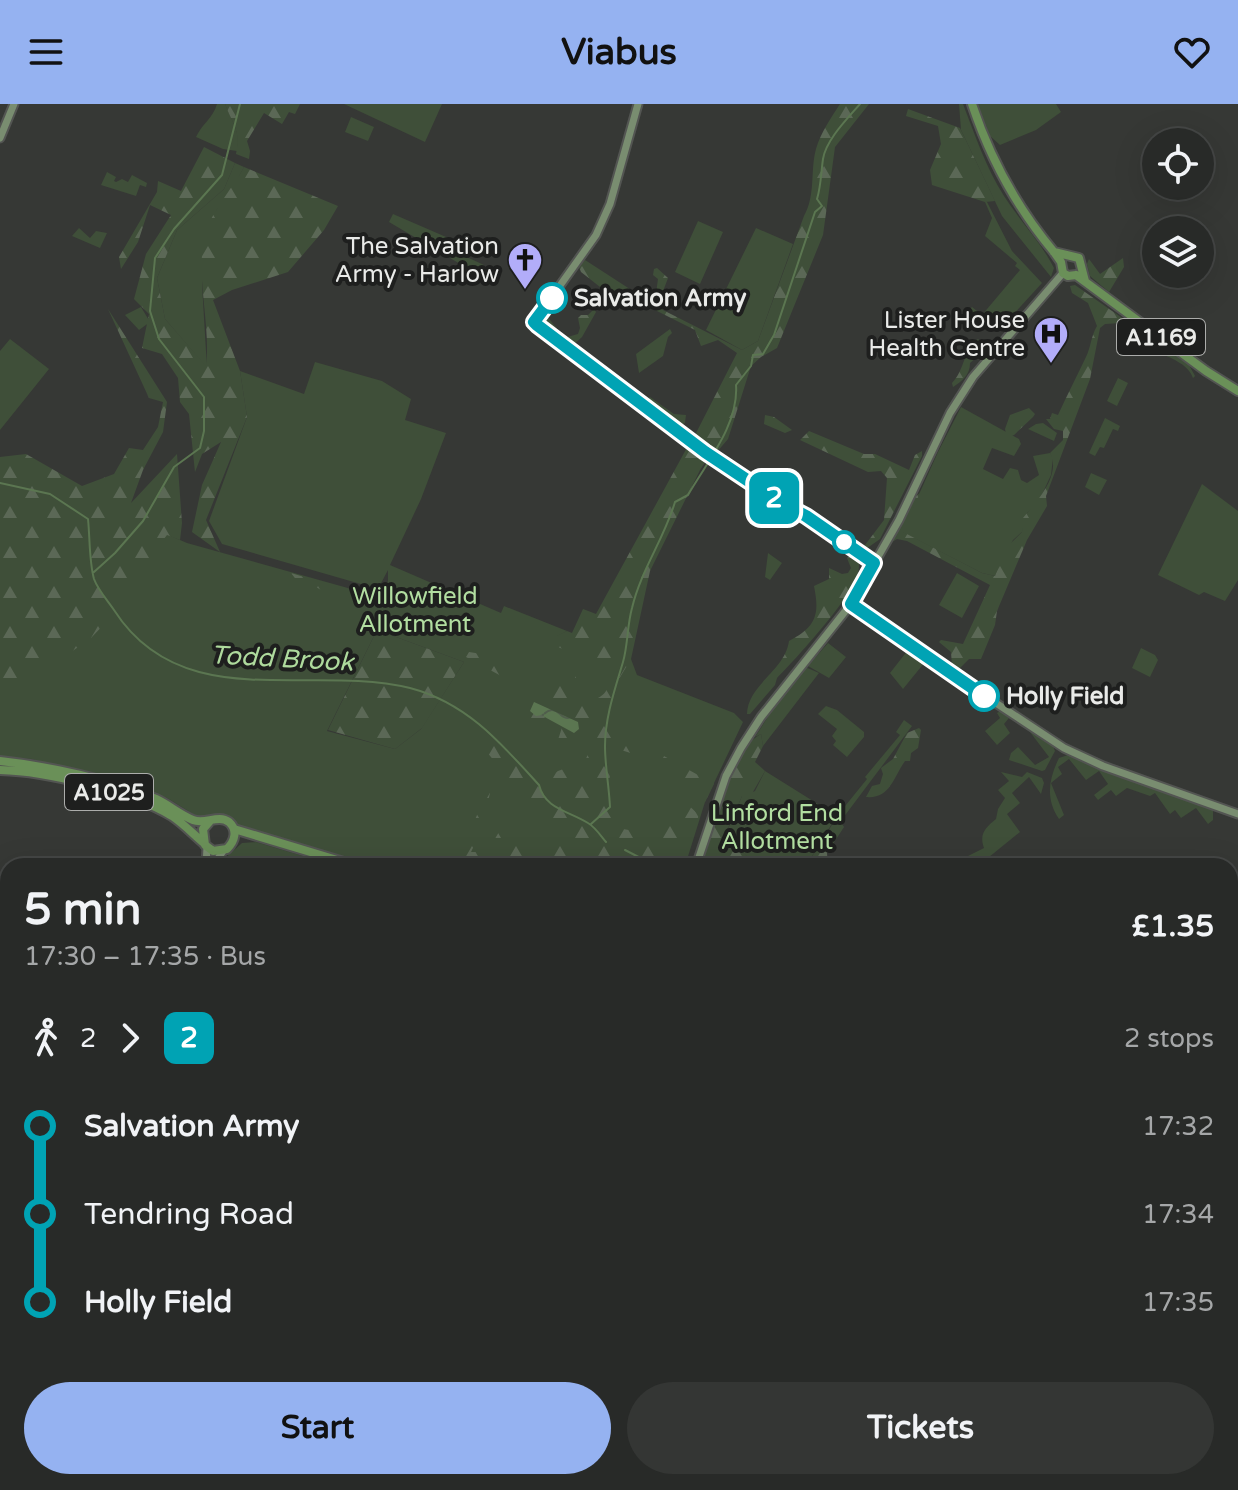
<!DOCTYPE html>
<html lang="en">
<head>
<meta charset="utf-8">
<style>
  :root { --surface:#282a28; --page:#343634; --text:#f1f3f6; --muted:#a5a7a8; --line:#444645; --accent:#95b2f1 }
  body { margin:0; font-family:"Varela Round",sans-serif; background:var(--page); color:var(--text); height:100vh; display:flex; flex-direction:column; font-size:30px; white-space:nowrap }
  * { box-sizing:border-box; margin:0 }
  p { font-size:26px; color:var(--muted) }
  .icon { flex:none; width:44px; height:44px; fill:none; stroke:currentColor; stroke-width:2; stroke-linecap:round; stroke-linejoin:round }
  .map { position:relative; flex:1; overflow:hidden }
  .panel { position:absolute; left:0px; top:754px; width:1238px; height:632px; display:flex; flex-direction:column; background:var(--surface); border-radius:24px 24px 0 0; box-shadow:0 8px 32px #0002,0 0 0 2px var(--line) }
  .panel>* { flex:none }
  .badge { padding:0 16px; border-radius:12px; font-size:28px; line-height:52px }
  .buttons { position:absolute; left:1142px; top:24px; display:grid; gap:16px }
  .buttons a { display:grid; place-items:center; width:72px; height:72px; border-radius:50%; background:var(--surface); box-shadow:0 8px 32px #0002,0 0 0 2px var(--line); font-size:40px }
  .map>.badge { position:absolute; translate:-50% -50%; box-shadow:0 0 0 4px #fff }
  .legs { display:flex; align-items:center; gap:12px; height:88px; padding:0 24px; font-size:26px }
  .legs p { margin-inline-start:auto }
  .headline { display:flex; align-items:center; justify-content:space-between; height:136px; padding:0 24px }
  h1 { font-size:44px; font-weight:800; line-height:60px }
  .button { display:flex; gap:16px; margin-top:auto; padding:16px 24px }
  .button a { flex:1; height:92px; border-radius:48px; background:var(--accent); color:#111; font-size:32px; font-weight:800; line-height:92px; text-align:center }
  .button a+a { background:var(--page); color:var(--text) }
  ul { padding:0 24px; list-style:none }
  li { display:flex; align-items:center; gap:28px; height:88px; font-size:30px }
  li i { display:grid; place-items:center; width:12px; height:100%; margin:0 10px; background:currentColor }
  li i::after { content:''; width:20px; height:20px; margin:-10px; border:6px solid; border-radius:50%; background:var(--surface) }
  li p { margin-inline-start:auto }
  li:first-child i { background:linear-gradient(#0000 50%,currentColor 0) }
  li:last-child i { background:linear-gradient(currentColor 50%,#0000 0) }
  header { display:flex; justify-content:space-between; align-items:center; height:104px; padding:0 24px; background:var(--accent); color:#111; font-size:36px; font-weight:800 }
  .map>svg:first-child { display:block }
  .green { fill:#3f4f39; fill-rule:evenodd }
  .forest { fill:url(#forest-firs) }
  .cemetery { fill:url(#cemetery-stones) }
  .water { fill:url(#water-waves) }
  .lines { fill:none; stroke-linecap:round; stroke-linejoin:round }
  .stream { stroke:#5b7651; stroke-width:2 }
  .secondary-casing { stroke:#535552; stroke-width:11 }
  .primary-casing { stroke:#535552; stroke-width:12 }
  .secondary { stroke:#798d70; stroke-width:7 }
  .primary { stroke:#6a9058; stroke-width:8 }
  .line-1-casing { stroke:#fff; stroke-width:18 }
  .line-1 { stroke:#00a3b4; stroke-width:12 }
  .stop-1-dot { fill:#fff; stroke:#00a3b4; stroke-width:4 }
  .labels { text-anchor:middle; stroke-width:8; stroke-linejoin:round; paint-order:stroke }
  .shield { fill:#1e1f1e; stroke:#acadab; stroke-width:2 }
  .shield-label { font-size:22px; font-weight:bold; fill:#e9eae8 }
  .poi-label { font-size:24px; fill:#e9eae8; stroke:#1e1f1e; text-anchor:end }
  .stop-label { font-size:24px; font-weight:bold; fill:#e9eae8; stroke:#1e1f1e; text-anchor:start }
  .park-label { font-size:24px; fill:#b2dea1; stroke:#1e1f1e }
  .water-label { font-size:26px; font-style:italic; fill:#aeda9d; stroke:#1e1f1e }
</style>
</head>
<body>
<header><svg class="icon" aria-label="menu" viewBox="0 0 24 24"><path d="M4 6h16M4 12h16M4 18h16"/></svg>Viabus<svg class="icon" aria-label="heart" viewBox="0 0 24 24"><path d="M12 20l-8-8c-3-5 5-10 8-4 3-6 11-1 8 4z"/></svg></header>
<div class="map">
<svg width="1238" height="1386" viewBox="0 0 1238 1386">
  <defs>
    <pattern id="forest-firs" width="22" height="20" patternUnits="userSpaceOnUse" patternTransform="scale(2)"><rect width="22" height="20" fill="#3f4f39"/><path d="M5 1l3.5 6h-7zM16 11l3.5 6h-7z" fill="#5b6856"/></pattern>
    <pattern id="cemetery-stones" width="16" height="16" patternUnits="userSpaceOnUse" patternTransform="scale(2)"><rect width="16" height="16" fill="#3f4f39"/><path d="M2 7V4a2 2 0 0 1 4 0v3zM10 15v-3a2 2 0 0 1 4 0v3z" fill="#5b6856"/></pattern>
    <pattern id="water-waves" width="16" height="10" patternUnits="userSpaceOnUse" patternTransform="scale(2)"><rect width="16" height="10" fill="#5b7651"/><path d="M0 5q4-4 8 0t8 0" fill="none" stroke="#505e4c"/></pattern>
  </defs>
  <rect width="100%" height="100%" fill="#363835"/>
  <path class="green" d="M217,0H225C232,18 241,27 237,47L223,45L196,33C202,20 213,14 217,0Z
    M344,0H442L425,38Z
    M959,0H963C975,31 986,64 1004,92C1020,117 1041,138 1054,164L1051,173L1002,112L961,26Z
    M978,0H1056L1061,8L1036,26L1000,41L990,32Z
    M351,13L374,23L368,37L345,28Z
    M235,59L244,63L232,86L216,107L202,180L207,264L165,215L157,174L177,126L224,85Z
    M107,68L116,73L114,77L116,78L122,75L128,78L132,71L147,79L146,83L140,81L136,92L101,81Z
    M985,98H987L1012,147L1042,179L1000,225L994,227L968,207L972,203L982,211L1020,166L1015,162L1017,159L985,132L992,114Z
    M393,110L460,139L458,149L484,161L477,168L472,167L389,118Z
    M698,117L723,128L700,180L675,168Z
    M79,124L90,134L96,127L107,129L100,144L72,132Z
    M756,124L793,140L758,237L742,246L706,226Z
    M141,203L150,218L139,226L125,211Z
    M670,225L672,229L668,233L663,252L639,269L636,250Z
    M10,235L49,265L0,326V247Z
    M315,258L382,277L411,295L405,316L446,329L421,395L390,461L501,509L504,502L567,527L556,533L631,555L637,571L734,609L743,618L705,698L685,762H377L237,722L225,711L198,713L167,694L139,683L32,655L0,653V581L115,492L166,430L187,439L380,493L388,477V466L378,485L222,440L209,417L247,313L240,267L304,290ZM377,526L464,558L421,625L395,645L327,627Z
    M1118,274L1128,279L1117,302L1107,297Z
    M650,293L674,310L686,311L685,319L679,322L646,296Z
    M961,303L1019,335L1021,340L1014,352L992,344L983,365L1003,375L1010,364L1018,366L1021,376L1027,379L1039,371L1033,352L1050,349L1053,354L1051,371L1038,399L1027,409L1022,428L1013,436L995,472L982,469L902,428L938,348Z
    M1105,314L1120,322L1118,327L1113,325L1104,344L1100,343L1095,352L1089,349Z
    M1043,319L1057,329L1054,337L1028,325L1036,320Z
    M1091,369L1107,376L1099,391L1085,383Z
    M1202,380L1238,407V476L1225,497L1204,488L1199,491L1158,471Z
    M768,449L782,459L770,476L765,473Z
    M957,469L979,482L962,514L939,501Z
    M828,539L846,553L829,574L808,562Z
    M1141,544L1155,551L1158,556L1150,573L1132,564Z
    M908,546L925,558L903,585L890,569Z
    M803,562L819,569L763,642L761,630L755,633L771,608L805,566Z
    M826,602L837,606L864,628V633L847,653L833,641L836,637L832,632L837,625L818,610Z
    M1000,607L1009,614L1004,620L1010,629L997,641L985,627L1000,614L997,609Z
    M904,616L912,622L840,718L836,713L806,762H757L725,732L742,692L755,687L765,667L837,712L867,675L865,673L900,631L896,628Z
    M1030,628L1053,642L1055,647L1045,666L1042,667L1009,656L1011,649L1018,643L1035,661L1049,653Z
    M1071,650L1148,683L1213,706V716L1208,720L1196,704L1181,714L1175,706L1170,710L1155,689L1150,692L1127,684L1116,692L1111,686L1098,696L1094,691L1108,680L1099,667L1086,676L1069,655L1058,663L1062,670L1051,679L1064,711L1059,715C1045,695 1049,674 1059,654Z
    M1001,668L1022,673L1027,668L1042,674L1044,679L1041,690L1029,673L1012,689L1020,699L1007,710L1020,728L978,762H941L946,754L961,752L962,755L984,744C979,730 985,724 996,715L998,705L1005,694L998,686L1009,677Z
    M256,738L303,752L294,760L251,753L222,757L242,739Z
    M414,1378H443L458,1381L465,1378H496L494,1386H427L422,1380Z
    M825,1378H926L900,1386H822Z"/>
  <path class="forest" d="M225,0H300L295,10L289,8L282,20L264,9L247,37L250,47L249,55L236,50C241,25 233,22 225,0Z
    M840,0H869L835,43L823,131L777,244L761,253L751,262L728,335L716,349L704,345L694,333L737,249L718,236L701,242L695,226L615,186L609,190L581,168L579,163L585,156L639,191L647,194L656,190L658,175L653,171L654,165L657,164L668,174L657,203L742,246L758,237L804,112C816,91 810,67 816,45C821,28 831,14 840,0Z
    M908,5L960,24L995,97L985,98L932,81L930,66L941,40L938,22L906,12Z
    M204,43L235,59L224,85L177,126L157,174L165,215L206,262C211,221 196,176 204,133C209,111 233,84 244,63L338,102L324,126L288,168L232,186L213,196L240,267L247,313L206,416L220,448L192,428L202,381L221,338L202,350L195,368L189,310L180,298L178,274L162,250L142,244L149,210L134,195L146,150L171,111L150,101L138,138L121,165L119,153L157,88L158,77L181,87Z
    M1123,154L1124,163L1109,188L1090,172L1087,160L1089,155L1100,170Z
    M1075,181L1189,261L1195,272L1193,274C1189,261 1173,255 1160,249L1155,250C1149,235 1127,234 1120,219L1105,220L1100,224L1090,275L1046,392L1047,402L1027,436L997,507L995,521L981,555H969L958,566L952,562L951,548L939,538L941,536L963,540L990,481L907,437L897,435L892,438L916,392L920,389L903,428L982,469L995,472L1006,444L1022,428L1023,414C1036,398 1062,371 1050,349L1063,336V327L1054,325L1046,315H1050L1052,309L1058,311C1067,291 1077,272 1086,253C1091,243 1091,232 1097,222L1088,199L1072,189L1070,182Z
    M108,205L167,298L163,328L143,366L131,399L177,350L182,419L180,436L167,431L127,482L111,513L90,535L49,563L0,587V353L26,350L82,382L114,370L129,344L143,346L158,323L163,298L149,294Z
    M594,205L596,208L582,233L573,241C557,238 547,226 542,211L544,208L564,234L578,230L580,224L578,214L581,211H588Z
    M978,235L981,238L977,246L979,251L970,259C970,271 962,277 953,283L952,279C965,266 964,244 978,235Z
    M1029,304L1035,310L1033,313L1014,331L1007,334L1005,325L1010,311Z
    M765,311L774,313L792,326L785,329L764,320Z
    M809,327L864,350H875L909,366L915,351L922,347V352L880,435L863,447L856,443V440L865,441L884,416L887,374L881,367L868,368L800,336Z
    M689,340L708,354L700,366L650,467L631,555L619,575L624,595L617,614L619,627L698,671L709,666L714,680L705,698H693V683L640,652L621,646L611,655L609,683L623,725L640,728L658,741L671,713L685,698L699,711L681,762H484L485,760L460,751L480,704L463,692L466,684L490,689L481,727L471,748H487L499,728H512L534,748L556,725L520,688L481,641L484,632L522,667L543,677L558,667L585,657L592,641L590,619L570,644L557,639L566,611L555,603L544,619H532L525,601V585L466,553L469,548L488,551L540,580L562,567L576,565V595C603,600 609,588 614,564L544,538L567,527L572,529L583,505L596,510Z
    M851,452L859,457C859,461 859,465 858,469C855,490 794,557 777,574L775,581L750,610H747C748,580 785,567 789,537C816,523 820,511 814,482L829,475V464L842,470L848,469L851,464L847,454Z
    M291,469L375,495L378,503L375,507L368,500L340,498L313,481L298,478Z
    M377,526L464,558L422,624L395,645L328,626Z
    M919,624L921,626L918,644L911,649L910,657H905C893,674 890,695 866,693L872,682L880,680L883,670L881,664L893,655L907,629Z
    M761,630L763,642L755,658L765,667L750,693L742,692L725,731L757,762H699C711,724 725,650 761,630Z
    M837,713L844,723L827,749L828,762H806Z
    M1238,1150V1221L1230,1209V1153Z
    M681,1378H826L821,1386H681Z
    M926,1378H982L974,1386H901Z"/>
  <path class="cemetery" d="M1230,1279L1238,1294V1352H1230Z"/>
  <path class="water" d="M534,598L578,618L579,625L574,629L541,611L536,612L530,607Z"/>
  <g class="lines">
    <path class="stream" d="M0,379L50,390L88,415C90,434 89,457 94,475C98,486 108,497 114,506C182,612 309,559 410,584C467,599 501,639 539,681C545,705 569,707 588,719C595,723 601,732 606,738
      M94,468L115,449L143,417L174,363L200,344L204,327V293L159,235L150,207L155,154L174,125L222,71L240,0
      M591,720L610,703C609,682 605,662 605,642C605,613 615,585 623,558C628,541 627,522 632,504C641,466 664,435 675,398L688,391C707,358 739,320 736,281L751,262L753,251L763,250L774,231L815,108L822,102L817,95C821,82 821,69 823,55C826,36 847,15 860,0
      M625,746L656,762
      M1236,1101H1238
      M700,1386L715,1378"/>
    <defs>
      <path id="secondary" d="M638,0L610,100L596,131L534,218L705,348L783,400L806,412L874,459
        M0,34L14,0
        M851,500L905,539L1064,644L1103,662L1238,710
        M206,762L207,743
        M213,762L223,747
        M696,762L726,672L741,644L761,613L851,500L899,416L950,309L973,273L1063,169
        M0,1153L8,1138
        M0,1164L8,1166
        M0,1200L8,1199
        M282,1378L288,1386"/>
      <path id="primary" d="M972,0C990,54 1017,104 1054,148L1061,158L1063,169L1068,172L1076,171
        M1054,148L1079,154L1085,177
        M1076,171L1206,267L1238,287
        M0,657C47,662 112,676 156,695C169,701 180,711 193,716C205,721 218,710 229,718C238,726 235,737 227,745L213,747L205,741L203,725L210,717
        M0,666C46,667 133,688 172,712C184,720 194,731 205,740
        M234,725L357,762
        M1230,1132L1238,1130
        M1037,1378L1044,1386"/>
    </defs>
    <use href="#secondary" class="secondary-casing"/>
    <use href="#primary" class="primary-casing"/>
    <use href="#secondary" class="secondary"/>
    <use href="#primary" class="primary"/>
  </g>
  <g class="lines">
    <defs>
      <path id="line-1" d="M552,194L534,218L537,221L705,348L783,400L806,412L874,459L851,500L984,592"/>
    </defs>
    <use href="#line-1" class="line-1-casing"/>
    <use href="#line-1" class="line-1"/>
  </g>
  <defs>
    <symbol id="church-pin" viewBox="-11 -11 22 30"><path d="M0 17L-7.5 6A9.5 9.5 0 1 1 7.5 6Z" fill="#b2adf9" stroke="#1e1f1e"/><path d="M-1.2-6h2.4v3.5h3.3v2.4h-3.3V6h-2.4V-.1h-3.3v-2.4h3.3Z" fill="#111"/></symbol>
    <symbol id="hospital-pin" viewBox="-11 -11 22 30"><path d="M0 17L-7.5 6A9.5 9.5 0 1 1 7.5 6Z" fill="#b2adf9" stroke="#1e1f1e"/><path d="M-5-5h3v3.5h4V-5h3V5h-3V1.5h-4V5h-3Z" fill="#111"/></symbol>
  </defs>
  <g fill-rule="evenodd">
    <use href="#church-pin" x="505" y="136" width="40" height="54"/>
    <use href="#hospital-pin" x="1031" y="210" width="40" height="54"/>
  </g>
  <g class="stop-1-dot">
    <circle cx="552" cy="194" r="14"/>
    <circle cx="844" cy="438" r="10"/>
    <circle cx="984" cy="592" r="14"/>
  </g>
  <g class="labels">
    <g class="shield">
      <rect x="1117" y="215" width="88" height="36" rx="6"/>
      <rect x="65" y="670" width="88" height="36" rx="6"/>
    </g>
    <g class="shield-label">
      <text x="1161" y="241">A1169</text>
      <text x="109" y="696">A1025</text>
    </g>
    <g class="poi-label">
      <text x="499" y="150">The Salvation<tspan x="499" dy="28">Army - Harlow</tspan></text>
      <text x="1025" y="224">Lister House<tspan x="1025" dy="28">Health Centre</tspan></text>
    </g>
    <g class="stop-label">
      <text x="574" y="202">Salvation Army</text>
      <text x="1006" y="600">Holly Field</text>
    </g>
    <g class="park-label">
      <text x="415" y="500">Willowfield<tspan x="415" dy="28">Allotment</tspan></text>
      <text x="777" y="717">Linford End<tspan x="777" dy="28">Allotment</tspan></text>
    </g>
    <g class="water-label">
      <text transform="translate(282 554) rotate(3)" y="9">Todd Brook</text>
    </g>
  </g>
</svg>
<div class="buttons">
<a><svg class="icon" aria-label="locate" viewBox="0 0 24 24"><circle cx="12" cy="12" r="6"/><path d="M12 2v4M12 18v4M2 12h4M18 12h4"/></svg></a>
<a><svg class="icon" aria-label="layers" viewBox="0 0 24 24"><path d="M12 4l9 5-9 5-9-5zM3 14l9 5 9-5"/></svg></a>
</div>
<b class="badge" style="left:774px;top:394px;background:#00a3b4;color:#fff">2</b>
<section class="panel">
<div class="headline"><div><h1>5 min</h1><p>17:30 – 17:35 · Bus</p></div><b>£1.35</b></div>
<div class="legs"><svg class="icon" aria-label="walk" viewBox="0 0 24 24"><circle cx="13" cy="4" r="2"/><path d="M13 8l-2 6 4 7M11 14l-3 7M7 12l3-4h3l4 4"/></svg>2<svg class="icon" aria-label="forward" viewBox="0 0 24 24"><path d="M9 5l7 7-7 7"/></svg><b class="badge" style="background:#00a3b4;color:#fff">2</b><p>2 stops</p></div>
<ul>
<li><i style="color:#00a3b4"></i><b>Salvation Army</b><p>17:32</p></li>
<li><i style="color:#00a3b4"></i><span>Tendring Road</span><p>17:34</p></li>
<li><i style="color:#00a3b4"></i><b>Holly Field</b><p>17:35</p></li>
</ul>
<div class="button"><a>Start</a><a>Tickets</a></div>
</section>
</div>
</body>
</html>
